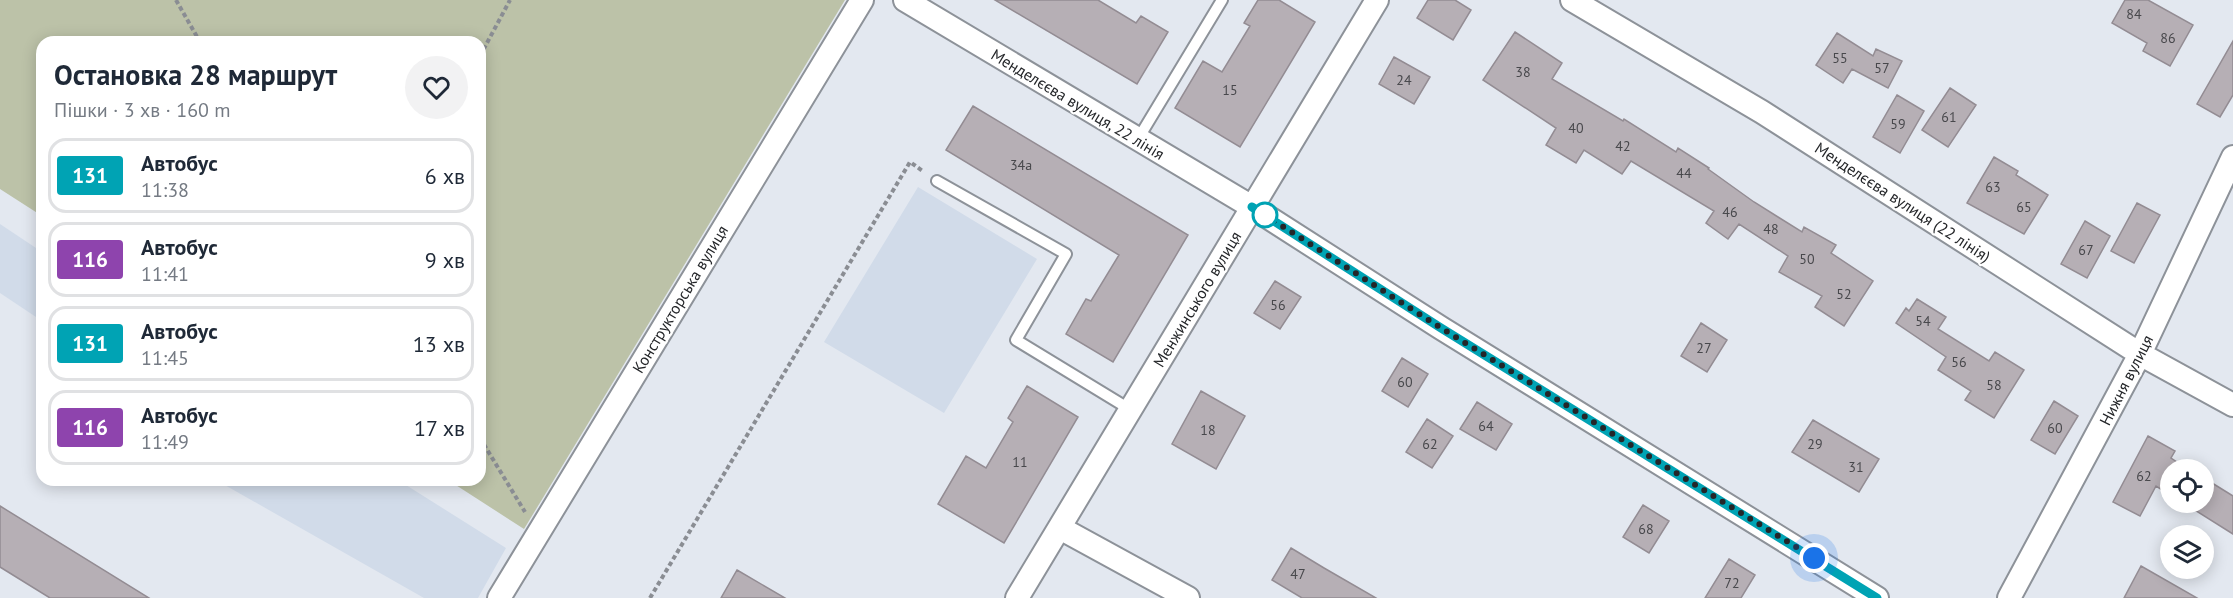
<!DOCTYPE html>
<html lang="uk">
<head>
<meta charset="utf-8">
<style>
  :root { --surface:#fff; --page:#f2f2f3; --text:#1f2937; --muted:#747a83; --line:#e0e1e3 }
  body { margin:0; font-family:"PT Sans",sans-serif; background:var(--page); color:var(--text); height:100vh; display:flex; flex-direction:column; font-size:22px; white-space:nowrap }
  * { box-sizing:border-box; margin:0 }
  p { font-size:20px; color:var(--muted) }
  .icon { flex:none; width:33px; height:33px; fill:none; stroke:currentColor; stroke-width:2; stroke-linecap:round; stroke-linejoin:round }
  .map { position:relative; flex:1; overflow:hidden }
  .sheet { position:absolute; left:36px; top:36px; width:450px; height:450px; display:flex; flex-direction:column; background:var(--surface); border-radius:18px; box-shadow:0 3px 15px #0003 }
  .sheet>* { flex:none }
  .badge { padding:0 12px; border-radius:4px; font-size:21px; line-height:39px }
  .buttons { position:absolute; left:2160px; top:459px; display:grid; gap:12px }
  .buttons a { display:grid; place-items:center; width:54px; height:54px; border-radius:50%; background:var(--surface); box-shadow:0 3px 15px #0003; font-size:30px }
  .you { position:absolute; width:30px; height:30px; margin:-15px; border:4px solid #fff; border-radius:50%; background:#1a73e8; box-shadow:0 0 0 9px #1a73e833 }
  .map>.badge { position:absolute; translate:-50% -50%; box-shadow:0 0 0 3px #fff }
  .round { display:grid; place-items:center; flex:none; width:63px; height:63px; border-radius:32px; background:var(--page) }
  .head { display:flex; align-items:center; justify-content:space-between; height:102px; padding:0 18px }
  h1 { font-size:28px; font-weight:700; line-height:45px }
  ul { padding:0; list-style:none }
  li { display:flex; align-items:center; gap:18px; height:75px; margin:0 12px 9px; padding:0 6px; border:3px solid var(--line); border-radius:18px }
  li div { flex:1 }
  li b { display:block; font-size:22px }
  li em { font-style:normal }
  li .badge { min-width:66px; font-weight:700; text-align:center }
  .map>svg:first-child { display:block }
  .built { fill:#d1dbe9 }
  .green { fill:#bcc2a8 }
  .building { fill:#b6afb5; stroke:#938c93; stroke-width:1.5 }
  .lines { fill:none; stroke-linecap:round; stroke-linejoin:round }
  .service-casing { stroke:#8d9299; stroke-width:14 }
  .minor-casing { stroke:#8d9299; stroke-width:26 }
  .path { stroke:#8a8d93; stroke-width:4; stroke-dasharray:4.5 3; stroke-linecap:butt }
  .service { stroke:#fff; stroke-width:10 }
  .minor { stroke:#fff; stroke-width:22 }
  .line-casing { stroke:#fff; stroke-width:14 }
  .line { stroke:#00a3b4; stroke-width:9 }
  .walk { stroke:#242629; stroke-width:6; stroke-dasharray:0 10.8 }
  .stop-dot { fill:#fff; stroke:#00a3b4; stroke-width:3 }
  .labels { text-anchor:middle; stroke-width:4.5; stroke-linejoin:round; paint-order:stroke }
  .number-label { font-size:14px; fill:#48484c }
  .street-label { font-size:16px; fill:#242629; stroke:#fff }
</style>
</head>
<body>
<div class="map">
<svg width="2233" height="598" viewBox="0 0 2233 598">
  <rect width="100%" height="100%" fill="#e3e8f0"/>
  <path class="built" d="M918,187L1037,259L944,413L824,342Z
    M0,224L42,252V321L0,293Z
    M216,480H398L506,548L478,598H424Z"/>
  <path class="green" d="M0,0H845L524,529L448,480H480V42H42V216L0,189Z"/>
  <path class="building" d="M995,0H1098L1136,23L1141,16L1168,32L1137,84Z
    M1258,0H1279L1315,22L1240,147L1175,108L1203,61L1222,72L1250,26L1244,23Z
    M1428,0H1455L1471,10L1453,40L1417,18Z
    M2125,0H2148L2193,25L2170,66L2143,51L2147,43L2112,23Z
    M1515,32L1562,63L1552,79L1623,121L1624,119L1676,152L1678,148L1709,168L1708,169L1754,202L1802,232L1804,227L1836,245L1831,253L1873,281L1844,326L1815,307L1822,296L1779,272L1788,256L1739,224L1728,239L1706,223L1714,211L1631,161L1622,174L1584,150L1576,163L1546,145L1556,128L1483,80Z
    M1837,33L1873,56L1876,49L1902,61L1888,88L1852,69L1843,83L1816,65Z
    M2233,41V95L2220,117L2197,104Z
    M1394,57L1430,77L1414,104L1379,84Z
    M1950,88L1976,105L1948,147L1922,130Z
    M1897,95L1924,111L1900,153L1873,137Z
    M973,106L1188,235L1113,362L1066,334L1086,299L1091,301L1119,255L946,150Z
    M1994,157L2018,171L2016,175L2048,195L2024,234L1967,203Z
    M2137,203L2160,215L2134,263L2111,251Z
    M2085,221L2110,236L2087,278L2061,264Z
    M1275,281L1301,297L1280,329L1254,313Z
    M1917,299L1946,317L1938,329L1989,361L1995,352L2024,370L1994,418L1965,400L1971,391L1938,370L1946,357L1896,323L1906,308L1909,311Z
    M1701,323L1727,340L1707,372L1681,356Z
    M1402,358L1428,374L1408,407L1382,391Z
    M1027,386L1078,417L1004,543L938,504L966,456L986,468L1013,422L1008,418Z
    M1201,391L1245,416L1216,469L1172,444Z
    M2054,401L2078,416L2055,454L2031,440Z
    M1477,402L1512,424L1496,450L1460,429Z
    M1427,419L1453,436L1432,468L1406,452Z
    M1813,420L1879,459L1859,492L1792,452Z
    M2148,436L2175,451L2171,458L2189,470H2170V495L2156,486L2140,516L2113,502Z
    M2204,478L2233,496V534L2182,502H2204Z
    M1643,505L1669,521L1649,553L1623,537Z
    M0,506L149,598H50L0,567Z
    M1291,548L1324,568L1376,598H1302L1272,580Z
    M1729,559L1755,575L1741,598H1705Z
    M2141,566L2197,598H2124Z
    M737,570L785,598H721Z"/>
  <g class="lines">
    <defs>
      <path id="service" d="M1138,139L1222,0
        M937,181L1066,254L1016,340L1131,410"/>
      <path id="minor" d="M905,0L1252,207L1441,328L1877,598
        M1572,0L1762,112L2140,354L2233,405
        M1060,528L1188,598
        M499,598L862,0
        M1017,598L1377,0
        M2009,598L2140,354L2233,157"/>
    </defs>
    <use href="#service" class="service-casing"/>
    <use href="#minor" class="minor-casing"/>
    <path class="path" d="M176,0L200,42
      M480,56L510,0
      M480,438L525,512
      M650,598L910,162L924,172"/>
    <use href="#service" class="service"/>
    <use href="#minor" class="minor"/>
  </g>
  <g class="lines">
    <defs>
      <path id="line" d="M1252,207L1441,328L1877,598"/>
    </defs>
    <use href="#line" class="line-casing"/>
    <use href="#line" class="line"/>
    <path class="walk" d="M1265,215L1441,328L1814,558"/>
  </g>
  <circle class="stop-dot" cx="1265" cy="215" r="12"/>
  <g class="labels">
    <g class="number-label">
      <text x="2134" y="19">84</text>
      <text x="2168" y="43">86</text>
      <text x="1840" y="63">55</text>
      <text x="1882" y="73">57</text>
      <text x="1523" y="77">38</text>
      <text x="1404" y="85">24</text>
      <text x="1230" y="95">15</text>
      <text x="1949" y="122">61</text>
      <text x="1898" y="129">59</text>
      <text x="1576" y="133">40</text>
      <text x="1623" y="151">42</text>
      <text x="1021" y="170">34а</text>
      <text x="1684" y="178">44</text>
      <text x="1993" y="192">63</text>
      <text x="2024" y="212">65</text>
      <text x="1730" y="217">46</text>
      <text x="1771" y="234">48</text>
      <text x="2086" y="255">67</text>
      <text x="1807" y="264">50</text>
      <text x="1844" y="299">52</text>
      <text x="1278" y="310">56</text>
      <text x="1923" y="326">54</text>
      <text x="1704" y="353">27</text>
      <text x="1959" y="367">56</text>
      <text x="1405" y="387">60</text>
      <text x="1994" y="390">58</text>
      <text x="1486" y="431">64</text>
      <text x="2055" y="433">60</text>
      <text x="1208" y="435">18</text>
      <text x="1430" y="449">62</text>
      <text x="1815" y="449">29</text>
      <text x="1020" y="467">11</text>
      <text x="1856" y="472">31</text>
      <text x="2144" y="481">62</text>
      <text x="1646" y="534">68</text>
      <text x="1298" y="579">47</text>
      <text x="1732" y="588">72</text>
    </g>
    <g class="street-label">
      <text transform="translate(1078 104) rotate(31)" y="6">Менделєєва вулиця, 22 лінія</text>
      <text transform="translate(1903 202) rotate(33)" y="6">Менделєєва вулиця (22 лiнiя)</text>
      <text transform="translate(680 299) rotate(-59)" y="6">Конструкторська вулиця</text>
      <text transform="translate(1197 299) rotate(-59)" y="6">Менжинського вулиця</text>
      <text transform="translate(2126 380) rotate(-63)" y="6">Нижня вулиця</text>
    </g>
  </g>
</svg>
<div class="buttons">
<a><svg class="icon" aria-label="locate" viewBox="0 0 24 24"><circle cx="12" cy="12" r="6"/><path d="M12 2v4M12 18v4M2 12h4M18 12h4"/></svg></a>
<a><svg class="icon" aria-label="layers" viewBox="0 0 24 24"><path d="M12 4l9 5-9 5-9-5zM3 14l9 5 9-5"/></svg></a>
</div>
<div class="you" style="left:1814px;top:558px"></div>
<section class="sheet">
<div class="head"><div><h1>Остановка 28 маршрут</h1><p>Пішки · 3 хв · 160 m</p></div><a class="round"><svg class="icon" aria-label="heart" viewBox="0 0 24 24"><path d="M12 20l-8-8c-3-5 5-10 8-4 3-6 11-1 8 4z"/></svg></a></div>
<ul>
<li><span class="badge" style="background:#00a3b4;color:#fff">131</span><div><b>Автобус</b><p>11:38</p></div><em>6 хв</em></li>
<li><span class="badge" style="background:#8e44ad;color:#fff">116</span><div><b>Автобус</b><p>11:41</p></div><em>9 хв</em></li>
<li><span class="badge" style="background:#00a3b4;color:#fff">131</span><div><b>Автобус</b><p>11:45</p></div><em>13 хв</em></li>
<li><span class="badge" style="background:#8e44ad;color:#fff">116</span><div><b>Автобус</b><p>11:49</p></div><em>17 хв</em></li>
</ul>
</section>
</div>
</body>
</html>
